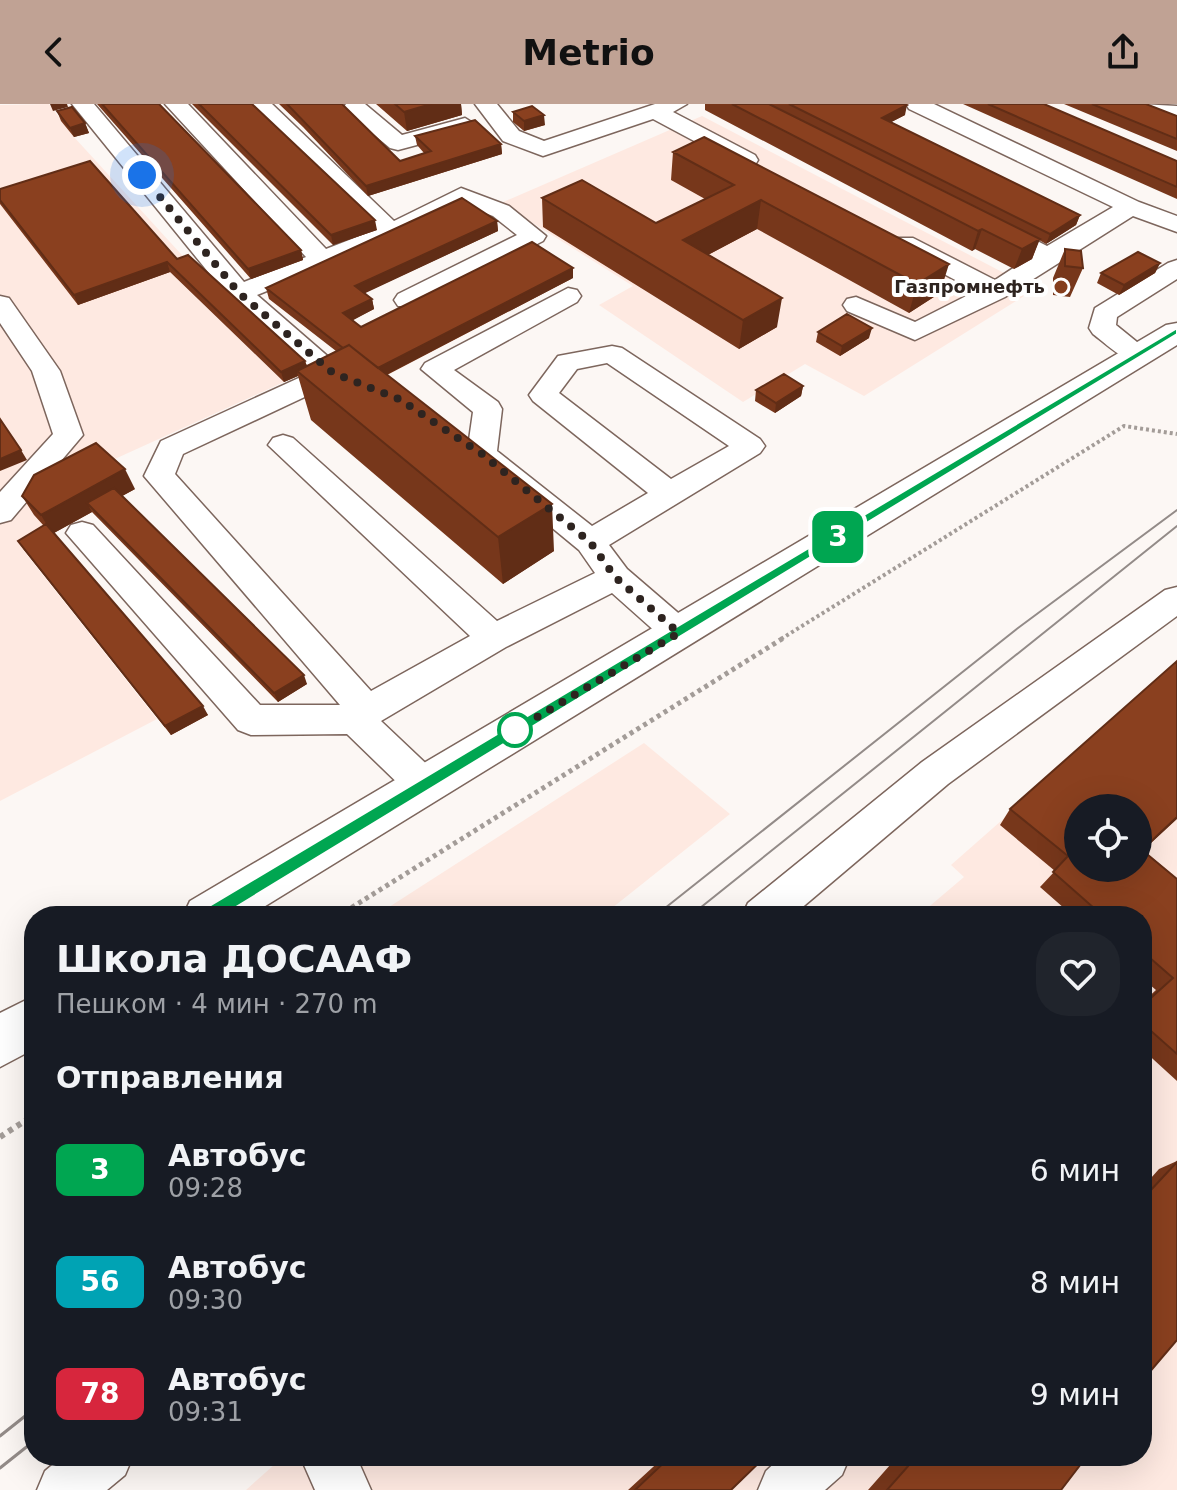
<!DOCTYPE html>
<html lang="ru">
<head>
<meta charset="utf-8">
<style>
  :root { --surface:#171b24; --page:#20242c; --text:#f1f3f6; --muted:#9ea1a6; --accent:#c0a294 }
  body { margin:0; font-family:"DejaVu Sans",sans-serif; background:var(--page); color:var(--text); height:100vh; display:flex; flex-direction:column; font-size:30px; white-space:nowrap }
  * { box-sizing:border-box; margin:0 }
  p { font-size:26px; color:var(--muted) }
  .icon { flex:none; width:44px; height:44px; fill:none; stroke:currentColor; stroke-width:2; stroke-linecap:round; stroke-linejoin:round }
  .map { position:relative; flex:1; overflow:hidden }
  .details { position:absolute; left:24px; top:802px; width:1128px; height:560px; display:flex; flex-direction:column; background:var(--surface); border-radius:32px; box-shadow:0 8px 32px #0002 }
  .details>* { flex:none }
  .badge { padding:0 16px; border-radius:12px; font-size:28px; line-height:52px }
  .fabs { position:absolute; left:1064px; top:690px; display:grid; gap:16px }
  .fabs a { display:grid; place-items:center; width:88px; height:88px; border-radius:50%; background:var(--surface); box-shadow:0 8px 32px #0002; font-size:40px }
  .you { position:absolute; width:40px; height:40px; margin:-20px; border:6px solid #fff; border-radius:50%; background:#1a73e8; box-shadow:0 0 0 12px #1a73e833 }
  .map>.badge { position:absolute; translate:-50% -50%; box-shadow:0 0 0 4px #fff }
  h2 { padding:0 32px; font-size:30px; line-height:72px }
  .round { display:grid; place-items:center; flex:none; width:84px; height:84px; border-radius:32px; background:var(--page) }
  .summary { display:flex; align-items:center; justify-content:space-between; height:136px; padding:0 32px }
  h1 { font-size:38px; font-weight:600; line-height:60px }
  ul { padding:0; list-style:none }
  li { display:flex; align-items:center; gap:24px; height:112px; padding:0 32px }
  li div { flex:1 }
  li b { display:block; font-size:30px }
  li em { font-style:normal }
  li .badge { min-width:88px; font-weight:700; text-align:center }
  header { display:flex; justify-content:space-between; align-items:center; height:104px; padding:0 32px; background:var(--accent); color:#111; font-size:36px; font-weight:600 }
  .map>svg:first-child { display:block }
  .built { fill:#fee9e1; fill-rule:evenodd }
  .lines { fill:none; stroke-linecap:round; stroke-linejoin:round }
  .minor-casing { stroke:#7d665d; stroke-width:3 }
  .major-casing { stroke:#7d665d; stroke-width:3 }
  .path-far2 { stroke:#a39c98; stroke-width:4; stroke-dasharray:3 3; stroke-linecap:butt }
  .path-far1 { stroke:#a39c98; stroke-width:5; stroke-dasharray:4 4; stroke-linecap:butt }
  .path { stroke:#a39c98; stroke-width:6; stroke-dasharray:5 5; stroke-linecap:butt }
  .minor { fill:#fff; fill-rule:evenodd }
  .major { fill:#fff; fill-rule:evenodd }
  .tram-far1 { stroke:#938b88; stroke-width:2 }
  .tram { stroke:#938b88; stroke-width:3 }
  .wall { fill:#77371b }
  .shaded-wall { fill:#612d16 }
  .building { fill:#8a401f; stroke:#612d16; stroke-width:2; fill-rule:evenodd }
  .line { fill:#00a651; stroke:#fff; stroke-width:2 }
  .walk { stroke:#2e2420; stroke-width:8; stroke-dasharray:0 14.4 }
  .poi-dot { fill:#853e1d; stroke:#fff; stroke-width:3 }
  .stop-dot { fill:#fff; stroke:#00a651; stroke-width:4 }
  .labels { text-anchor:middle; stroke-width:8; stroke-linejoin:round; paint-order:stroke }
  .far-poi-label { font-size:18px; font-weight:bold; fill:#2e2420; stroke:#fff; text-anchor:end }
</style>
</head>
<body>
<header><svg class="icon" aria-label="back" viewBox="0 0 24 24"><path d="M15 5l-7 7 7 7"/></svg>Metrio<svg class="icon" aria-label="share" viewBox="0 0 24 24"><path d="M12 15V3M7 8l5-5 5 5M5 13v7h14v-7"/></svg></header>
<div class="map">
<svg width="1177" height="1386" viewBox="0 0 1177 1386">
  <rect width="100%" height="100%" fill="#fcf7f4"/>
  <path class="built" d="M49,0L74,33L191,161L171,169L284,278L106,359L52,430L24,447L157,615L0,697V1Z
    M702,12L1035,185L864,292L805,260L743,298L599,201L633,182L501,99Z
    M1177,562V1386H246L284,1352H1142V812H918L964,773L951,761ZM1078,704H1138V764H1078Z
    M644,639L730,710L602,812H375Z"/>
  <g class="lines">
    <defs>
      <path id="minor" d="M72,0H94L244,178L306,153L165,0H188L326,145L375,126L249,0H272L394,117L461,84L509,102L546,132L543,137L416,202H398L394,196L398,190L517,131L493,112L462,100L400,133L257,191L347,269L343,275L183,350L175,370L371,587L470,532L268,341L273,334L283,331L293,334L497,517L595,469L579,446L471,357L467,350L473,308L421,265L425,259L568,184L577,186L581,192L577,198L454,266L498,298L502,305L497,347L592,422L648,389L533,297L529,291L558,252L612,242L622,244L760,335L765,342L760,349L609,441L627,465L691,520L696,529L691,538L679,542L667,538L612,489L506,543L381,617L437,670L443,681L437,692L424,697L411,692L347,630L251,631L238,626L66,429L71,421L82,418L93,421L260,601H340L144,372L161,337L314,267L230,195ZM607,259L729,342L671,375L559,289L577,265Z
        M346,0H365L402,31L465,14L476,21L473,26L398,46L390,44L347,8L344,3Z
        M475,0H497L519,27L544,37L655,0H687L673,8L755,51L758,56L755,61H739L653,15L543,52L503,37Z
        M906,0H934L1139,98L1177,112V128L1133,112L1005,193L915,236L847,207L843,201L847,195L856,193L915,218L976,187L895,144L892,139L895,134H913L995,176L1030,153L980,127L977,122L980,117H998L1047,142L1113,103L909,5Z
        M1140,0L1177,2V17L1143,5Z
        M1177,156V175L1117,213L1116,221L1153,251L1149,257C1127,262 1109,242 1093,230L1089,224L1095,204L1168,159Z
        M0,192L9,194L60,267L83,331L11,416L0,419V388L53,330L32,267L0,219Z
        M1177,483V512L948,680L792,812H742L748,799L922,658L1165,486Z
        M63,1352H133L125,1371L107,1386H37L45,1367Z
        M300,1352H356L371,1386H315Z
        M782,1352H850L842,1371L825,1386H758L766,1367Z"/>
      <path id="major" d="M1177,219V241L249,812H183L190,797L1166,221Z
        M34,892V945L0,963V909Z"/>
    </defs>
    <use href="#minor" class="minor-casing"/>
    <use href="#major" class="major-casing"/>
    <path class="path-far2" d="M781,535L1124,322L1177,330"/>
    <path class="path-far1" d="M338,812L785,533"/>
    <path class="path" d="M0,1033L34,1011"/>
    <use href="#minor" class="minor"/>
    <use href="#major" class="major"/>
    <path class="tram-far1" d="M655,812L1018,524L1177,406
      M690,812L1177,422"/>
    <path class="tram" d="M0,1332L34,1305
      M0,1364L34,1337"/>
  </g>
  <path class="wall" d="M97,0H159L301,146L303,156L251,175Z
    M192,0H252L377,126L333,141Z
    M279,0H342L400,57L424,49L417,41L415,32L501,40L502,50L368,92L303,23Z
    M376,0H461L462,11L407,27Z
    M705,0H905V11L891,18L1080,111L1076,121L1046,140L1039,136L1032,155L1014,165L975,145L972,147L705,6Z
    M963,0H1044L1177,57V95Z
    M1064,0H1146L1177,12V47Z
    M57,7L85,19L89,29L74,33L61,17Z
    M513,8L545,21L524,27L513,18Z
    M673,48L940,189L909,209L757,125L708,151L777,223L739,245L543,123L542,94L656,119L705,95L671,76Z
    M0,85L177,155L305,257L307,262L336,247L269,195L266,184L497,117L498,127L364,189L372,195L374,205L352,216L361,223L573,174L387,271L554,447L503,480L311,316L298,272L284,278L170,168L78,201L0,100Z
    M1065,145L1083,164L1070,193L1053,191V174Z
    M1160,159L1155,169L1119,191L1097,179L1101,169Z
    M818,228L869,234L840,252L816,238Z
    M803,282L801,292L775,309L755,297L756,286Z
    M135,385L122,392L307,580L278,598L92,408L54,429L208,611L171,631L24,446L18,437L44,422L34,411L22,392Z
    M1010,705L1143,746L1177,775V977L1142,945V899L1156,886L1142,874V812H1073L1040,783L1055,767L1000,721Z
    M1177,1057L1142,1277L1143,1083L1159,1065Z
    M665,1352H766L731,1386H628Z
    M898,1352H1087L1061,1386H868Z"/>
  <path class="shaded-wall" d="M50,0H67L68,3L53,7Z
    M431,0H461L462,11L407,27L404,8Z
    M907,1L905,11L880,24L882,14Z
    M544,11L545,21L524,27V17Z
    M85,19L89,29L74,33L70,24Z
    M501,40L502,50L368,92L366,82Z
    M761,96L757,125L681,165L683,136Z
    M1080,111L1076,121L1046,140L1050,130Z
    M375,116L377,126L333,141L331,131Z
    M497,117L498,127L357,193L355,182Z
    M982,125L975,145L972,147L978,127Z
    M1040,135L1032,155L1014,165L1022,145Z
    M301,146L303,156L251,175L248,165Z
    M167,158L170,168L78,201L74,191Z
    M1160,159L1155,169L1119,191L1124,181Z
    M949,160L940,189L909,209L917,180Z
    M573,164V174L374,277L372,267Z
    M782,194L777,223L739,245L743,216Z
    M372,195L374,205L346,220L343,209Z
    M872,224L869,234L840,252L842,242Z
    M305,257L308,267H297L298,272L284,278L281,268Z
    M803,282L801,292L775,309L776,299Z
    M21,346L27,356L0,367V355Z
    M125,365L135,385L95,407L87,399L92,408L52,430L41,411Z
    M552,400L554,447L503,480L498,433Z
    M304,571L307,580L278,598L274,589Z
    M203,602L208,611L171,631L165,622Z
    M1177,713V715L1138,751V750Z"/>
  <path class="building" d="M102,0H159L301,146L248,165Z
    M199,0H252L375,116L331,131Z
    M287,0H342L400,57L431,47L415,32L475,16L501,40L366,82Z
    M395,0H431L404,8Z
    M732,0H769L1040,135L1022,145L982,125L978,127Z
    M789,0H905L907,1L882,14L1080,111L1050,130Z
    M988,0H1044L1177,57V83Z
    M1092,0H1146L1177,12V35Z
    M532,2L544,11L524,17L513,8Z
    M72,3L85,19L70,24L57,7Z
    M704,33L949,160L917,180L761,96L683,136L782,194L743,216L542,94L582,76L656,119L734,81L673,48Z
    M90,57L177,155L188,151L305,257L281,268L167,158L74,191L0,96V85Z
    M462,94L497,117L355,182L372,195L343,209L361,223L532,138L573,164L378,264L349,241L343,244L266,184Z
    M1065,145L1081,147L1083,164L1065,162Z
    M1138,148L1160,159L1124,181L1101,169Z
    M847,210L872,224L842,242L818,228Z
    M349,241L552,400L498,433L297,267Z
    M784,270L803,282L776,299L756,286Z
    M0,315L21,346L0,355Z
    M96,339L125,365L41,411L22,392L34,371Z
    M114,384L304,571L274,589L87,399Z
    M46,420L203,602L165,622L18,437Z
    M1177,557V713L1142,746L1177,775V950L1142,919V902L1173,874L1142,847V812H1103L1053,768L1068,752L1010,705ZM1078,704H1138V764H1078Z
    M1177,1058V1236L1142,1277V1082L1149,1088Z
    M671,1352H766L731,1386H635Z
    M917,1352H1087L1061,1386H887Z"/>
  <path class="line" d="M1177,224V230L213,817H201L199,812L201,807Z"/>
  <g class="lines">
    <path class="walk" d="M142,71L239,189L333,269L399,295L482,350L590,438L615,473L679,529L505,632L515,626"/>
  </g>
  <circle class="poi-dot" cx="1061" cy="183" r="8"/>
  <circle class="stop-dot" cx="515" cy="626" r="16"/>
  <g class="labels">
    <g class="far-poi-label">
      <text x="1045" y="189">Газпромнефть</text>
    </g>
  </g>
</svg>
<div class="fabs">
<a><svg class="icon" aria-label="locate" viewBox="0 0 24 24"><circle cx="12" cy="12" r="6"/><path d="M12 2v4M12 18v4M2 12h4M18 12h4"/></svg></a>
</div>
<div class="you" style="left:142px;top:71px"></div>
<b class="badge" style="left:838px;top:433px;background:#00a651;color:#fff">3</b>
<section class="details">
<div class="summary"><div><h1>Школа ДОСААФ</h1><p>Пешком · 4 мин · 270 m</p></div><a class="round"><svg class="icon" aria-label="heart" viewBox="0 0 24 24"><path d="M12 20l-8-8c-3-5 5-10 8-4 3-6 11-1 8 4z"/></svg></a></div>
<h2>Отправления</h2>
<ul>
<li><span class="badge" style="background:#00a651;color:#fff">3</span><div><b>Автобус</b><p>09:28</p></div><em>6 мин</em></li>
<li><span class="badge" style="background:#00a3b4;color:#fff">56</span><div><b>Автобус</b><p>09:30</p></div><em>8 мин</em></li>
<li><span class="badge" style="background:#d7263d;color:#fff">78</span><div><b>Автобус</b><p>09:31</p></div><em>9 мин</em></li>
</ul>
</section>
</div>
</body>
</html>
